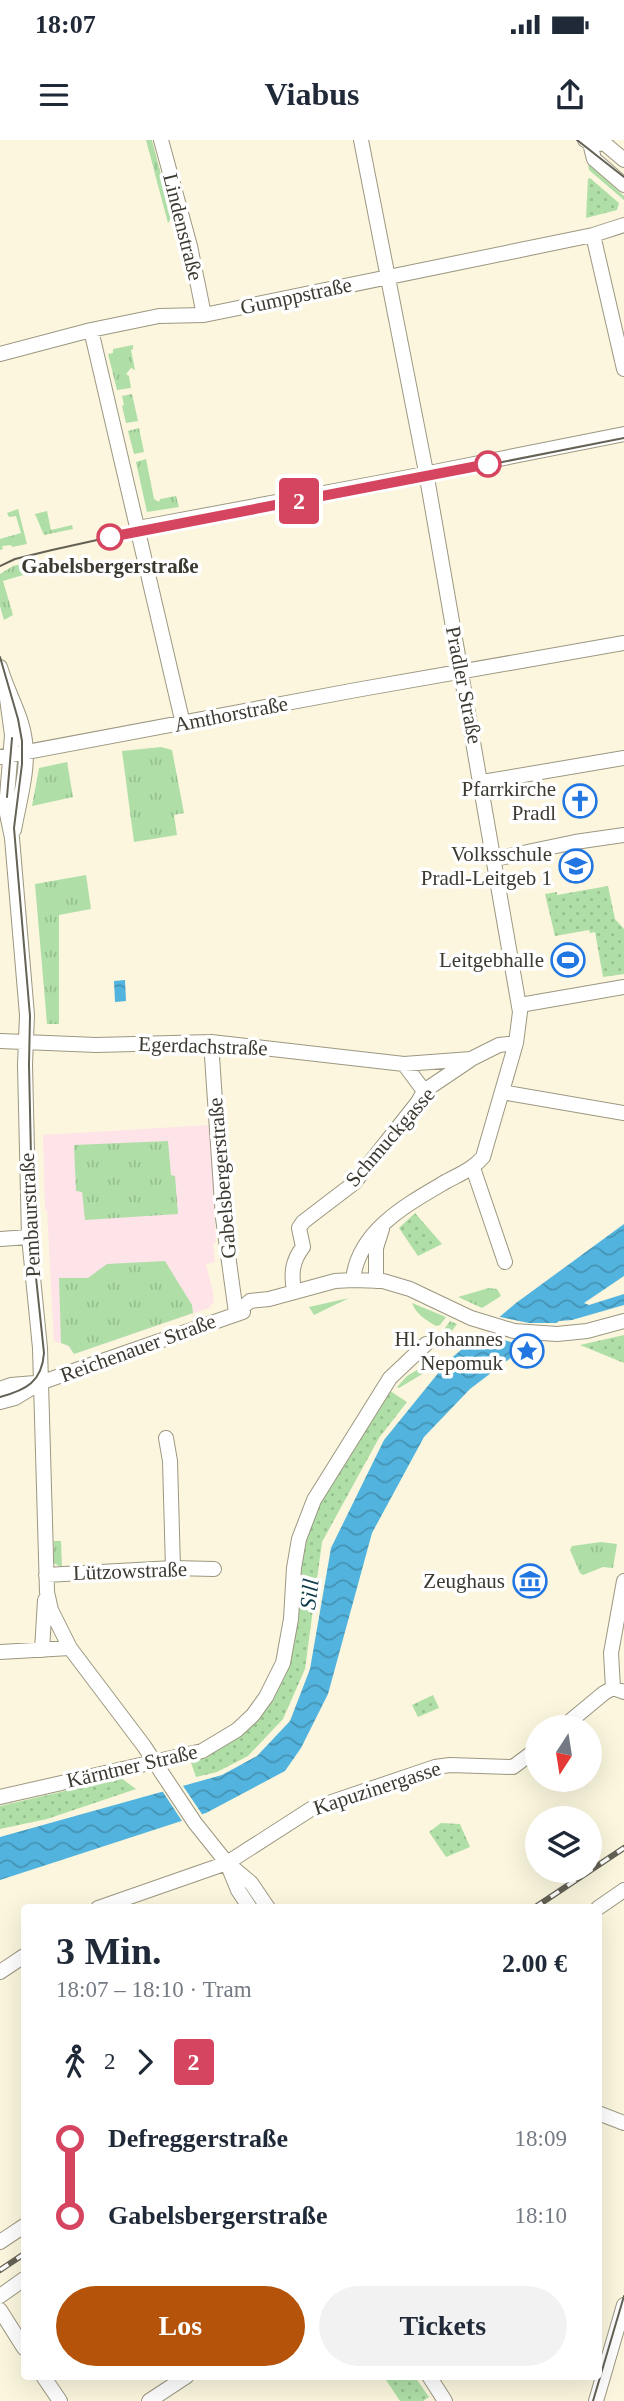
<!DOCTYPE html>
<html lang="de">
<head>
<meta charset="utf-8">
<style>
  :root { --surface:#fff; --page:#f2f2f3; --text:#1f2937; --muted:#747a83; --accent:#b45309 }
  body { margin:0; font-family:"Times New Roman",serif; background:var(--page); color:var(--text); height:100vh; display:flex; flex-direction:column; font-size:26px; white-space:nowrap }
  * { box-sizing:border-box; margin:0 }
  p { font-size:23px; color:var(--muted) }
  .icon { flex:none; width:38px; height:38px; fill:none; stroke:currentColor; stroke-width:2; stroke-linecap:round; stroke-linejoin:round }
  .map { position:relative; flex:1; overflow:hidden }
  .sheet { position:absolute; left:21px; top:1764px; width:581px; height:476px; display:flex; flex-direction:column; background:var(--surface); border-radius:7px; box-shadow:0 7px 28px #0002 }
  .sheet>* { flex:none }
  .badge { padding:0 14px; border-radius:5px; font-size:24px; line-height:46px }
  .needle { width:46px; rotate:192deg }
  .controls { position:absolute; left:525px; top:1575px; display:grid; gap:14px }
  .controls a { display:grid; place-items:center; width:77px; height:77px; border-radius:50%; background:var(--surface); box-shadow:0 7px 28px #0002; font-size:35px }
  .map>.badge { position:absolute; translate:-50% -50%; box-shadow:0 0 0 4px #fff }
  .legs { display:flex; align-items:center; gap:10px; height:77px; padding:0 35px; font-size:23px }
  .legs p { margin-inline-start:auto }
  .overview { display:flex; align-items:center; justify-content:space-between; height:119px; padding:0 35px }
  h1 { font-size:38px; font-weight:600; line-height:52px }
  .button { display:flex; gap:14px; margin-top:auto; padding:14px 35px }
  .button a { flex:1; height:80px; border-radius:42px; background:var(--accent); color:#fff; font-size:28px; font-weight:600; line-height:80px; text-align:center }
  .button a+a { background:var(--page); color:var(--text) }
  ul { padding:0 35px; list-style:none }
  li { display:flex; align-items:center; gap:24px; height:77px; font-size:26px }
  li i { display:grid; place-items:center; width:10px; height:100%; margin:0 9px; background:currentColor }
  li i::after { content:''; width:18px; height:18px; margin:-9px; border:5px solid; border-radius:50%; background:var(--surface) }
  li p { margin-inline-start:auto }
  li:first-child i { background:linear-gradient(#0000 50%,currentColor 0) }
  li:last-child i { background:linear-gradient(currentColor 50%,#0000 0) }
  .status { display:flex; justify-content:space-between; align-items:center; height:49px; padding:0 35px; background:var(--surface); direction:ltr }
  .status svg { height:19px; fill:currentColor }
  header { display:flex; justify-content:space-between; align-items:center; height:91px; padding:0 35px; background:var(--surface); font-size:32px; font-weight:600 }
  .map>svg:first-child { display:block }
  .education { fill:#fee3e9 }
  .grass { fill:url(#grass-tufts) }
  .park { fill:url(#park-dots) }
  .water { fill:url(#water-waves) }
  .pier { fill:#fbf6dd }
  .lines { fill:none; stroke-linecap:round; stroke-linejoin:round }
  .minor-casing { stroke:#9c9781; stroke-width:16 }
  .minor { stroke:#fff; stroke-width:14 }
  .tram { stroke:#646155; stroke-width:2 }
  .rail-casing { stroke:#646155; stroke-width:6 }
  .rail { stroke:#fff; stroke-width:3.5; stroke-dasharray:10; stroke-linecap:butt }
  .line-1-casing { stroke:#fff; stroke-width:16 }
  .line-1 { stroke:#d64560; stroke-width:10 }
  .stop-1-dot { fill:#fff; stroke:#d64560; stroke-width:3.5 }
  .labels { text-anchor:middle; stroke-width:7; stroke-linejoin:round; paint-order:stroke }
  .street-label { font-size:21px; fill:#3c3a31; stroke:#fff }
  .stop-label { font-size:21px; font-weight:bold; fill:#3c3a31; stroke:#fff }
  .poi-label { font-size:21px; fill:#3c3a31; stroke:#fff; text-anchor:end }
  .water-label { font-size:23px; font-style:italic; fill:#0d3a4b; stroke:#fff }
</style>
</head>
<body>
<div class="status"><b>18:07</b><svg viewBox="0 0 49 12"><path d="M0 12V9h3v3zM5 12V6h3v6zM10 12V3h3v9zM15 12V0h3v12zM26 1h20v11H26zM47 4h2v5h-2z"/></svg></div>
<header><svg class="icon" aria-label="menu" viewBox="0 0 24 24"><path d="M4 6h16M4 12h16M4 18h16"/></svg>Viabus<svg class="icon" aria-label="share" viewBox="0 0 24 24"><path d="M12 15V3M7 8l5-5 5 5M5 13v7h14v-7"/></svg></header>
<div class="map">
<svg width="624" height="2261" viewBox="0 0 624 2261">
  <defs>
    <pattern id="grass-tufts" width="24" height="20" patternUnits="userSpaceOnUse" patternTransform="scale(1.75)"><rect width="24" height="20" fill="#afdfa7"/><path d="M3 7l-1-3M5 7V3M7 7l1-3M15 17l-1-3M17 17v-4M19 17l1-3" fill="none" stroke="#97c090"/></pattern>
    <pattern id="park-dots" width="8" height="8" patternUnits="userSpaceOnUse" patternTransform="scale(1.75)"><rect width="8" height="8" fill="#afdfa7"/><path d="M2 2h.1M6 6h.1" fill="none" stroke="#97c090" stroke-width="1.8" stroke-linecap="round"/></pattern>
    <pattern id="water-waves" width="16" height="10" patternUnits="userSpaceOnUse" patternTransform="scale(1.75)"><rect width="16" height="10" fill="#52b4de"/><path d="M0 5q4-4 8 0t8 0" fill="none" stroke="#4593b5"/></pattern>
  </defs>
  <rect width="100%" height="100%" fill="#fbf6dd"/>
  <path class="education" d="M210,985L216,1102L213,1104L215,1122L206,1124L213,1153L214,1161L209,1168L74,1214L66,1204L54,1202L47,1070L45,1069L43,995Z"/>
  <path class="grass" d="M146,0H152L172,77L168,83Z
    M588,24L624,56V60L589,30Z
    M133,205V209L131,210L135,230L131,228L126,234L129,236L131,248L117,250L108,214L113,213V209Z
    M132,254L138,281L126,283L122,266L124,265L122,256Z
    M139,288L144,312L134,314L128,291Z
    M146,319L154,359L159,362L160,359L176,356L179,367L147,372L136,322Z
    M18,369L27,404L12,407L11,405L2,406L3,409L0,410V399L21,393L16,376L9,377L7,373Z
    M47,371L51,390L72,385L73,389L44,395L35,374Z
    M25,423L31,425L33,432L3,441L13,475L4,480L0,466V434L13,426Z
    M161,607L172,610L184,673L174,675L177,695L134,702L122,611Z
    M67,622L73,657L32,666L39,628Z
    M86,735L91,769L59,775V884H47L35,744Z
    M168,1001L171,1035L175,1036L178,1074L85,1080L82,1052L76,1051L74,1005Z
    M165,1121L192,1165L193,1173L74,1214L69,1206L61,1203L59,1138H88L107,1124Z
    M489,1148L497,1149L501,1156L482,1168L458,1157Z
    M349,1158L314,1175L309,1167Z
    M412,1163L446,1177L440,1185L436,1186C426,1180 416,1174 412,1163Z
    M450,1181L457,1184L439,1208L434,1203Z
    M430,1222L433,1224L424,1233L399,1248L397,1247L407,1236Z
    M54,1401H61L62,1428L54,1423Z
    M601,1402L617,1404L613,1428L603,1427L583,1435L580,1433L570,1410L572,1406Z"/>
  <path class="park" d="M590,38L619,63L617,70L586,78L588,39Z
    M608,746L615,779L624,789V834L603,837L595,792L590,793L589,790L555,796L545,754L557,752V755Z
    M415,1073L442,1104L418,1116L399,1088Z
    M624,1195V1223L580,1205Z
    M387,1249L407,1262L379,1298L322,1402L305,1529L283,1579L248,1616L217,1632L196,1637L190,1620L207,1616L281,1540L304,1399L315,1365Z
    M433,1555L439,1568L418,1577L412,1565Z
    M121,1638L136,1649L47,1679L0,1689V1666Z
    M441,1683L460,1684L470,1707L446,1717L429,1692Z
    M384,2237H415L429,2257L423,2261H400Z"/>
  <path class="water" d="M125,840L126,861L115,862L114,841Z
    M624,1084V1136L584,1163L589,1165L624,1154V1165L572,1180L559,1181L470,1249L424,1297L372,1393L328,1554L301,1608L285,1631L206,1673L0,1740V1697L222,1635L257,1616L290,1581L310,1529L331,1408L384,1300L448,1221L516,1163Z"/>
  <path class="pier" d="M495,1176L529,1183H565L561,1184L526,1210L518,1204L476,1192Z
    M181,1643L204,1677L184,1684L161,1649Z"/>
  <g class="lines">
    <defs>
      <path id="minor" d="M161,0L190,106L204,175
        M585,0L590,3L605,4L624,20
        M590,3L594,19L624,45
        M593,95L624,229
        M91,190L183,584
        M0,214L91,190L159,176L204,175L593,95L624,85
        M138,388L409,337L624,294
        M0,527C7,552 22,575 25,601C29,629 19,662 14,690
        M5,544L12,595L6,669L12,698L27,875L25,925L29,1097L40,1208L47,1452L51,1470L70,1508L144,1606L195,1683L227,1723L251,1743L268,1768
        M0,617L356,550L624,503
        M482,642L624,618
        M495,719L575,702L624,695
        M520,865L624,847
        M0,901L96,905L211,902L404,924L471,919L499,905L516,903
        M211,902L223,1078L236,1173
        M404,924L424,951
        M502,952L624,973
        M473,1028L505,1122
        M0,1099L29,1097
        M353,1140C358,1090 408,1064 447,1041C460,1034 473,1029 483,1017L516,903L520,872L426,332L361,0
        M376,1141V1108L382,1089
        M294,1151C291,1134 292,1121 303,1107L299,1088L303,1082L354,1043L418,962L424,951L470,920
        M236,1173L250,1161L269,1159L335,1141L353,1140L383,1141L410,1149L471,1178L514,1191L557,1194L587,1191L624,1181
        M0,1249L11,1245L35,1243
        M0,1262L15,1258L40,1243L76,1230L243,1172
        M166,1298L170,1321L173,1428
        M46,1435L173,1428L214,1429
        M42,1510L45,1460
        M0,1512L70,1508
        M613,1548L611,1513L624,1441
        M563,1587L604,1553L613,1548L624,1552
        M0,1657L202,1611L237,1590L253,1575L266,1557L283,1523L291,1479L294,1428L299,1399L314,1360L390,1238L426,1204
        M229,1728L238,1750L250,1768
        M98,1768L227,1723L311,1669L435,1627L450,1625L513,1627L537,1609
        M598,1768L624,1750
        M0,1832L24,1816
        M598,1973L624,1983
        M0,2102L24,2086
        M0,2156L24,2139
        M0,2170L24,2208
        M43,2236L60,2261
        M429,2236L445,2261
        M149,2261L187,2236
        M596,2261L624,2165"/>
    </defs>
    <use href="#minor" class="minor-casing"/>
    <use href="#minor" class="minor"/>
    <path class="tram" d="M577,0L624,37
      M0,426L15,419L52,410L151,388L411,340L624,298
      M0,517L18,579L22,601V624L14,688L30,876L29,925L33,1109L44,1213C42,1242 26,1250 0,1257
      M7,657L12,598
      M593,2261L624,2156"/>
    <defs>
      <path id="rail" d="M534,1768L624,1708
        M0,2130L24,2114"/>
    </defs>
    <use href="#rail" class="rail-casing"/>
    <use href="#rail" class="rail"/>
  </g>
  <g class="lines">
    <defs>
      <path id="line-1" d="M110,397L488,324"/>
    </defs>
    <use href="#line-1" class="line-1-casing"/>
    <use href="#line-1" class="line-1"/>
  </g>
  <defs>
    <symbol id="church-ring" viewBox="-11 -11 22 22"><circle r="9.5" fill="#fff" stroke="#2176e1" stroke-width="1.5"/><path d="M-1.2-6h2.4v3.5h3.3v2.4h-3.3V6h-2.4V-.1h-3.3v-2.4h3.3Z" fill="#2176e1"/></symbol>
    <symbol id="school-ring" viewBox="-11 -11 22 22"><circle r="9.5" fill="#fff" stroke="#2176e1" stroke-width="1.5"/><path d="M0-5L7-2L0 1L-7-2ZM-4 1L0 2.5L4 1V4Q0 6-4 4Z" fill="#2176e1"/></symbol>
    <symbol id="stadium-ring" viewBox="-11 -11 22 22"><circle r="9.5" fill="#fff" stroke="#2176e1" stroke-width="1.5"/><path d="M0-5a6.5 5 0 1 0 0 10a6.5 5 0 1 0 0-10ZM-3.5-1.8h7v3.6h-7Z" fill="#2176e1"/></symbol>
    <symbol id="sight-ring" viewBox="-11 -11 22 22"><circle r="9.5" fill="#fff" stroke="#2176e1" stroke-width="1.5"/><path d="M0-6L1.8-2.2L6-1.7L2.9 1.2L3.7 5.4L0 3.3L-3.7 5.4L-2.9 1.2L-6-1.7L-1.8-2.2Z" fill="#2176e1"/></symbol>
    <symbol id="museum-ring" viewBox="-11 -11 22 22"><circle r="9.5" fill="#fff" stroke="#2176e1" stroke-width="1.5"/><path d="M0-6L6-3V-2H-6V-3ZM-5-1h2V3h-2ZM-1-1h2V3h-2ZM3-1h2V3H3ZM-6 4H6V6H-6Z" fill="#2176e1"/></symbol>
  </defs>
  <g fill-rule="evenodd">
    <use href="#church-ring" x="561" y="642" width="38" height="38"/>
    <use href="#school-ring" x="557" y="707" width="38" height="38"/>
    <use href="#stadium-ring" x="549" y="801" width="38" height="38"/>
    <use href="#sight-ring" x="508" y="1192" width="38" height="38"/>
    <use href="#museum-ring" x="511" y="1422" width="38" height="38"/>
  </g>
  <g class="stop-1-dot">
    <circle cx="488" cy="324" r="12"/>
    <circle cx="110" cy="397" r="12"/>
  </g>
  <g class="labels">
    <g class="street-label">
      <text transform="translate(183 87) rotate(76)" y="7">Lindenstraße</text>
      <text transform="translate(296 156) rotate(-12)" y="7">Gumppstraße</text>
      <text transform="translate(464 545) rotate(79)" y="7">Pradler Straße</text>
      <text transform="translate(231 574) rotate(-11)" y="7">Amthorstraße</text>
      <text transform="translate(203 906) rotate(2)" y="7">Egerdachstraße</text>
      <text transform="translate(390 997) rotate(-49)" y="7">Schmuckgasse</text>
      <text transform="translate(222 1038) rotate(-95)" y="7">Gabelsbergerstraße</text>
      <text transform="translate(30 1075) rotate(-93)" y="7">Pembaurstraße</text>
      <text transform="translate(138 1208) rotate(-20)" y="7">Reichenauer Straße</text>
      <text transform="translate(130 1431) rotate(-2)" y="7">Lützowstraße</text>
      <text transform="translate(132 1626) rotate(-13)" y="7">Kärntner Straße</text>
      <text transform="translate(377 1648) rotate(-18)" y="7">Kapuzinergasse</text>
    </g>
    <g class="stop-label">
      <text x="110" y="433">Gabelsbergerstraße</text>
    </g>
    <g class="poi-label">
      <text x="556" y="656">Pfarrkirche<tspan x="556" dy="24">Pradl</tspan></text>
      <text x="552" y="721">Volksschule<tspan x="552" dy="24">Pradl-Leitgeb 1</tspan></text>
      <text x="544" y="827">Leitgebhalle</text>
      <text x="503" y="1206">Hl. Johannes<tspan x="503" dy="24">Nepomuk</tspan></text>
      <text x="505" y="1448">Zeughaus</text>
    </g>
    <g class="water-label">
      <text transform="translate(309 1454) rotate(-83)" y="8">Sill</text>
    </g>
  </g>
</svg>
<div class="controls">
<a><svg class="needle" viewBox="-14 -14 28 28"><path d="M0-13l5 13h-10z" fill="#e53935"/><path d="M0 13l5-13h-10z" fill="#747a83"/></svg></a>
<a><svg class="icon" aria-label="layers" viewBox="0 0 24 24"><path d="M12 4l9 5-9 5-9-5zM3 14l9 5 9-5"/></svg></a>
</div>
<b class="badge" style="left:299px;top:361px;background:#d64560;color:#fff">2</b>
<section class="sheet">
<div class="overview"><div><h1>3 Min.</h1><p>18:07 – 18:10 · Tram</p></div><b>2.00 €</b></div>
<div class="legs"><svg class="icon" aria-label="walk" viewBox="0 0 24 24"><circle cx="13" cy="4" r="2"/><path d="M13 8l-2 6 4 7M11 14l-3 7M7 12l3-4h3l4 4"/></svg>2<svg class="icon" aria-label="forward" viewBox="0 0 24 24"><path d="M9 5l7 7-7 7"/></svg><b class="badge" style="background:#d64560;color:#fff">2</b></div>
<ul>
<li><i style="color:#d64560"></i><b>Defreggerstraße</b><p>18:09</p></li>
<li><i style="color:#d64560"></i><b>Gabelsbergerstraße</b><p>18:10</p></li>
</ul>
<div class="button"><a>Los</a><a>Tickets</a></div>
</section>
</div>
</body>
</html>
